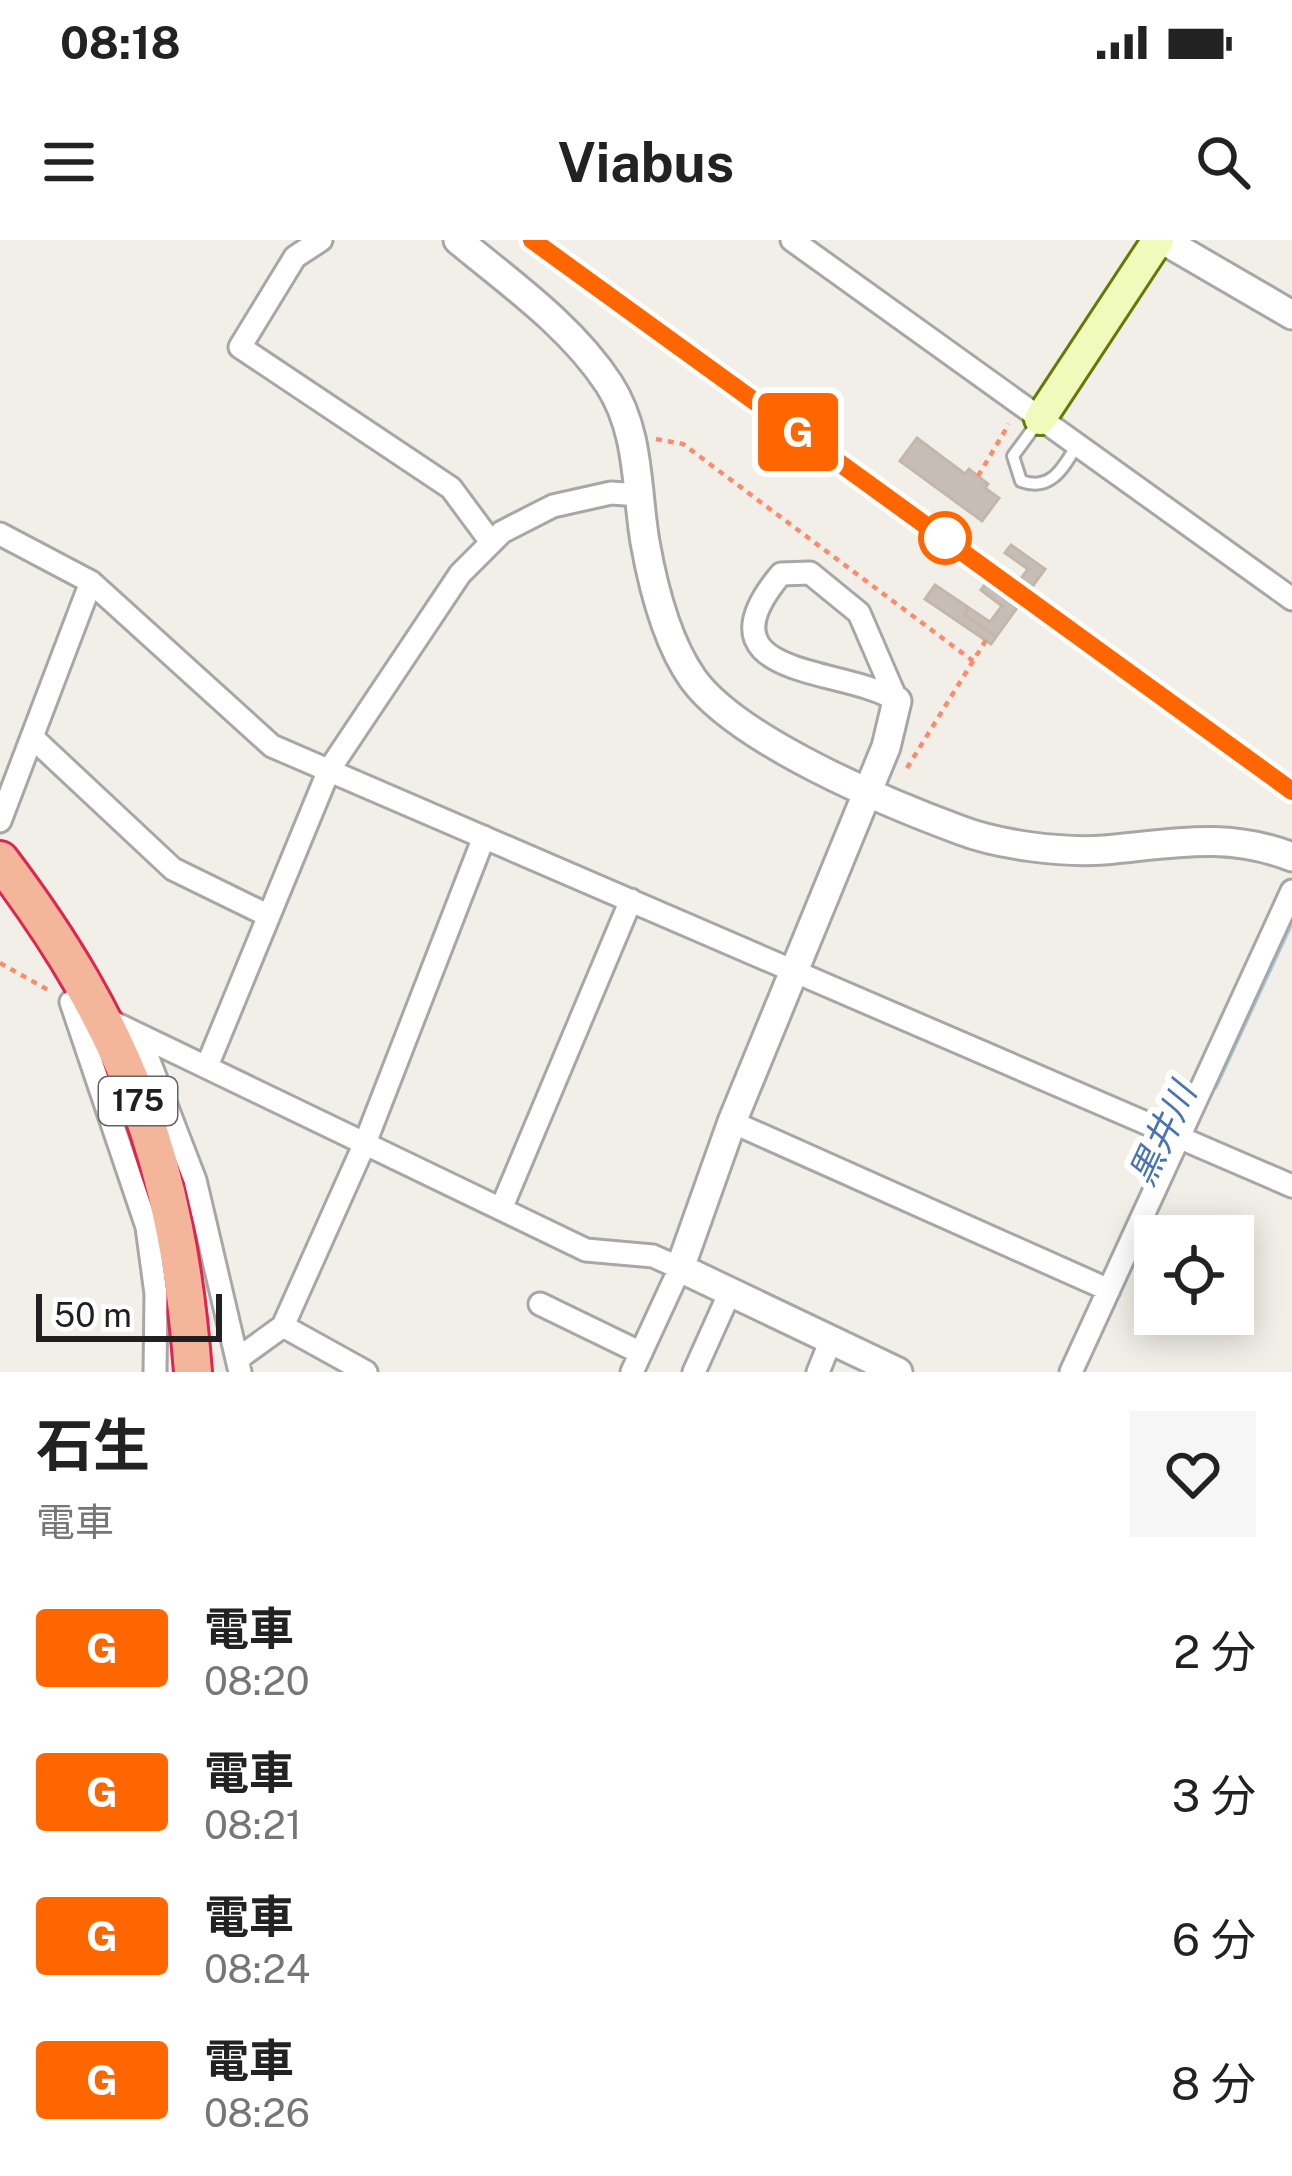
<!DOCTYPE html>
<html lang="ja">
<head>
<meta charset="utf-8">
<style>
  :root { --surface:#fff; --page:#f6f6f6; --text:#222; --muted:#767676 }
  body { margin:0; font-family:"Public Sans","Noto Sans JP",sans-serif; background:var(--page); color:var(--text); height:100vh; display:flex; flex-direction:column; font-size:45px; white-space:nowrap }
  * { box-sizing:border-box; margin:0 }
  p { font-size:39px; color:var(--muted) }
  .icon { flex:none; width:66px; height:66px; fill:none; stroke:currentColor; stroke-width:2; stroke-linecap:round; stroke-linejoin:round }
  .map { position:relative; height:1132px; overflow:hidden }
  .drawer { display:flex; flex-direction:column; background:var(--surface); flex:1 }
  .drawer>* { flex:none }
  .badge { padding:0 24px; border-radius:9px; font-size:42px; line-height:78px }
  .controls { position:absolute; left:1134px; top:975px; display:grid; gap:24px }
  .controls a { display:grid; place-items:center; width:120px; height:120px; border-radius:0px; background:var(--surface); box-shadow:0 6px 30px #0003; font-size:60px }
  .scale { position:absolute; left:36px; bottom:30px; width:186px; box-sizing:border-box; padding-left:12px; border:6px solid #202020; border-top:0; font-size:33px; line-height:42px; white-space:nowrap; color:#202020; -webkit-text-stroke:9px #fff; paint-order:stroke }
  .map>.badge { position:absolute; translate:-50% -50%; box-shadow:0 0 0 6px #fff }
  .round { display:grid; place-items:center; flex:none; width:126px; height:126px; border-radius:0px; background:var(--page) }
  .headline { display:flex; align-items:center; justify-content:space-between; height:204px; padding:0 36px }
  h1 { font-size:57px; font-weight:700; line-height:90px }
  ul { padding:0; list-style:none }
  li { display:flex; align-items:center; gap:36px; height:144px; padding:0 36px }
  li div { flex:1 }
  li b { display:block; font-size:45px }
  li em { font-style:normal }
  li .badge { min-width:132px; font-weight:700; text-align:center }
  .status { display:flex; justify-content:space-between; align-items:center; height:84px; padding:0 60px; background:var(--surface); direction:ltr }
  .status svg { height:33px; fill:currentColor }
  header { display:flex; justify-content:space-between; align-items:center; height:156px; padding:0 36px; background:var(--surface); font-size:54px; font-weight:700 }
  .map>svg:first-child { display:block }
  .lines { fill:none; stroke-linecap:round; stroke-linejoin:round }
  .stream { stroke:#a7ccdf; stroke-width:8 }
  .building { fill:#c6beb6; stroke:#c3b7a9; stroke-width:3 }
  .service-casing { stroke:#a7a7a7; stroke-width:16 }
  .minor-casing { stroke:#a7a7a7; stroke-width:27 }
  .tertiary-casing { stroke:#a7a7a7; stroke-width:33 }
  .secondary-casing { stroke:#617b03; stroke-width:36 }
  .trunk-casing { stroke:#de2550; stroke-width:42 }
  .path { stroke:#fc8b6d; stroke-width:4.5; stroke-dasharray:6 6; stroke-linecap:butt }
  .service { stroke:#fff; stroke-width:10 }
  .minor { stroke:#fff; stroke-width:21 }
  .tertiary { stroke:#fff; stroke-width:27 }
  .secondary { stroke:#f0fbbb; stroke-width:30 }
  .trunk { stroke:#f3b69a; stroke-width:36 }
  .rail { stroke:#6e6e6e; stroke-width:8; stroke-dasharray:24 24; stroke-linecap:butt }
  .line-casing { stroke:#fff; stroke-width:27 }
  .line { stroke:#f60; stroke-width:18 }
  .stop-dot { fill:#fff; stroke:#f60; stroke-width:6 }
  .labels { text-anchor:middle; stroke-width:12; stroke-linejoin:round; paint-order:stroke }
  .shield { fill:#fff; stroke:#636363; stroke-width:3 }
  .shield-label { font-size:30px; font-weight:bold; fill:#202020 }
  .water-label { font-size:36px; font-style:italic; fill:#4a73b2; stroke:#fff }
</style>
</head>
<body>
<div class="status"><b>08:18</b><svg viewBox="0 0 49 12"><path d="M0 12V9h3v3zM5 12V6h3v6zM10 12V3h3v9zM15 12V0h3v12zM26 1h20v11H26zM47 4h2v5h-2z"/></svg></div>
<header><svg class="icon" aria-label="menu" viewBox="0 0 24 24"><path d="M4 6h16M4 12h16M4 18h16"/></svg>Viabus<svg class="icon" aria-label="search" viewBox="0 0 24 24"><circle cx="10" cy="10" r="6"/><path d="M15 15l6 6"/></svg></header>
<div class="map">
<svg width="1292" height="1132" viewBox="0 0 1292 1132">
  <rect width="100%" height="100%" fill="#f1efe7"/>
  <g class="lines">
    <path class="stream" d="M1214,846L1292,678"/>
  </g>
  <path class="building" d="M917,198L965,234L969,229L988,244L985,248L999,258L982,281L900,221Z
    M1011,305L1045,329L996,397L964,375L969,368L990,382L1002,366L981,350L986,343L1007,358L1028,329L1005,313Z
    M935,345L969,368L964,375L996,397L991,404L925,359Z"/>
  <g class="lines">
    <defs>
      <path id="service" d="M1038,182L1013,216L1021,241C1051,252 1063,228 1077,205"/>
      <path id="minor" d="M321,0L295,17L240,107L451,248L491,302
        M792,0L1292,359
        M0,294L91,342
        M810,333L859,373L897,461C848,426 691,441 781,334Z
        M33,498L173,629L267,675
        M0,581L91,342L272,506L1292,946
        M71,762L586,1010L653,1016L680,1028L632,1132
        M71,762L147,987L156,1054L155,1132
        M139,795L195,940L240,1132
        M207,826L329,530L460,334L502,292L553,266L611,253L640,255
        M732,882L1109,1050
        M501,969L631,660
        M540,1064L641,1113
        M239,1118L283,1086
        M366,1132L283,1086L365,903L484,597
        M694,1132L730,1052
        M818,1132L831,1100
        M1071,1132L1292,651"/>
      <path id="tertiary" d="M458,0C511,44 571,86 609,144C640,192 636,248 645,302C653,347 666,401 693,439C738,501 887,563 960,590C999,605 1062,613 1104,610C1171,604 1227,591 1292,617
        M1163,0L1292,75
        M897,461L886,507L732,882L680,1028L898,1132"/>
      <path id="secondary" d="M1040,179L1158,0"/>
      <path id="trunk" d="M0,620C127,788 177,923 193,1132"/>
    </defs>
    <use href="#service" class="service-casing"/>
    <use href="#minor" class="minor-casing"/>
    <use href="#tertiary" class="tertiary-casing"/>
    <use href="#secondary" class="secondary-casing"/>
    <use href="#trunk" class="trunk-casing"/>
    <path class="path" d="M656,199L683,204L973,421
      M978,236L1009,184
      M907,528L986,400
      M0,723L50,751"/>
    <use href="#service" class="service"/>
    <use href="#minor" class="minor"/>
    <use href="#tertiary" class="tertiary"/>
    <use href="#secondary" class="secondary"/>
    <use href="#trunk" class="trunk"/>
    <path class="rail" d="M532,0L1292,551"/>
  </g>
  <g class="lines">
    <defs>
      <path id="line" d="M532,0L1292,551"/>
    </defs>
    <use href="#line" class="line-casing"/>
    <use href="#line" class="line"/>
  </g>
  <circle class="stop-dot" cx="945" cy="298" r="24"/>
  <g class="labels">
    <rect class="shield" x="99" y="837" width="78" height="48" rx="9"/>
    <g class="shield-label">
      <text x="138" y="871">175</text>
    </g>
    <g class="water-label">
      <text transform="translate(1162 894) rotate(-65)" y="13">黒井川</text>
    </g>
  </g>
</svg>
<div class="controls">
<a><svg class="icon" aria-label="locate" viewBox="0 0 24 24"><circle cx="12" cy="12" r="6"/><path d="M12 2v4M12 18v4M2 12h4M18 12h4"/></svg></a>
</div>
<div class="scale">50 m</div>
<b class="badge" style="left:798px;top:192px;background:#f60;color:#fff">G</b>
</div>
<section class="drawer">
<div class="headline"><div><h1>石生</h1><p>電車</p></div><a class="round"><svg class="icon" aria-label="heart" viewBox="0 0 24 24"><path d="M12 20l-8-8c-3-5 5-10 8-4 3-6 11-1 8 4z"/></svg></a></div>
<ul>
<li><span class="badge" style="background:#f60;color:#fff">G</span><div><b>電車</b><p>08:20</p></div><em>2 分</em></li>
<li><span class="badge" style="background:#f60;color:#fff">G</span><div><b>電車</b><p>08:21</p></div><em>3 分</em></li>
<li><span class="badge" style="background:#f60;color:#fff">G</span><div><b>電車</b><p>08:24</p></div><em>6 分</em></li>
<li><span class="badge" style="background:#f60;color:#fff">G</span><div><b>電車</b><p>08:26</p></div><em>8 分</em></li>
</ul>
</section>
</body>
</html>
